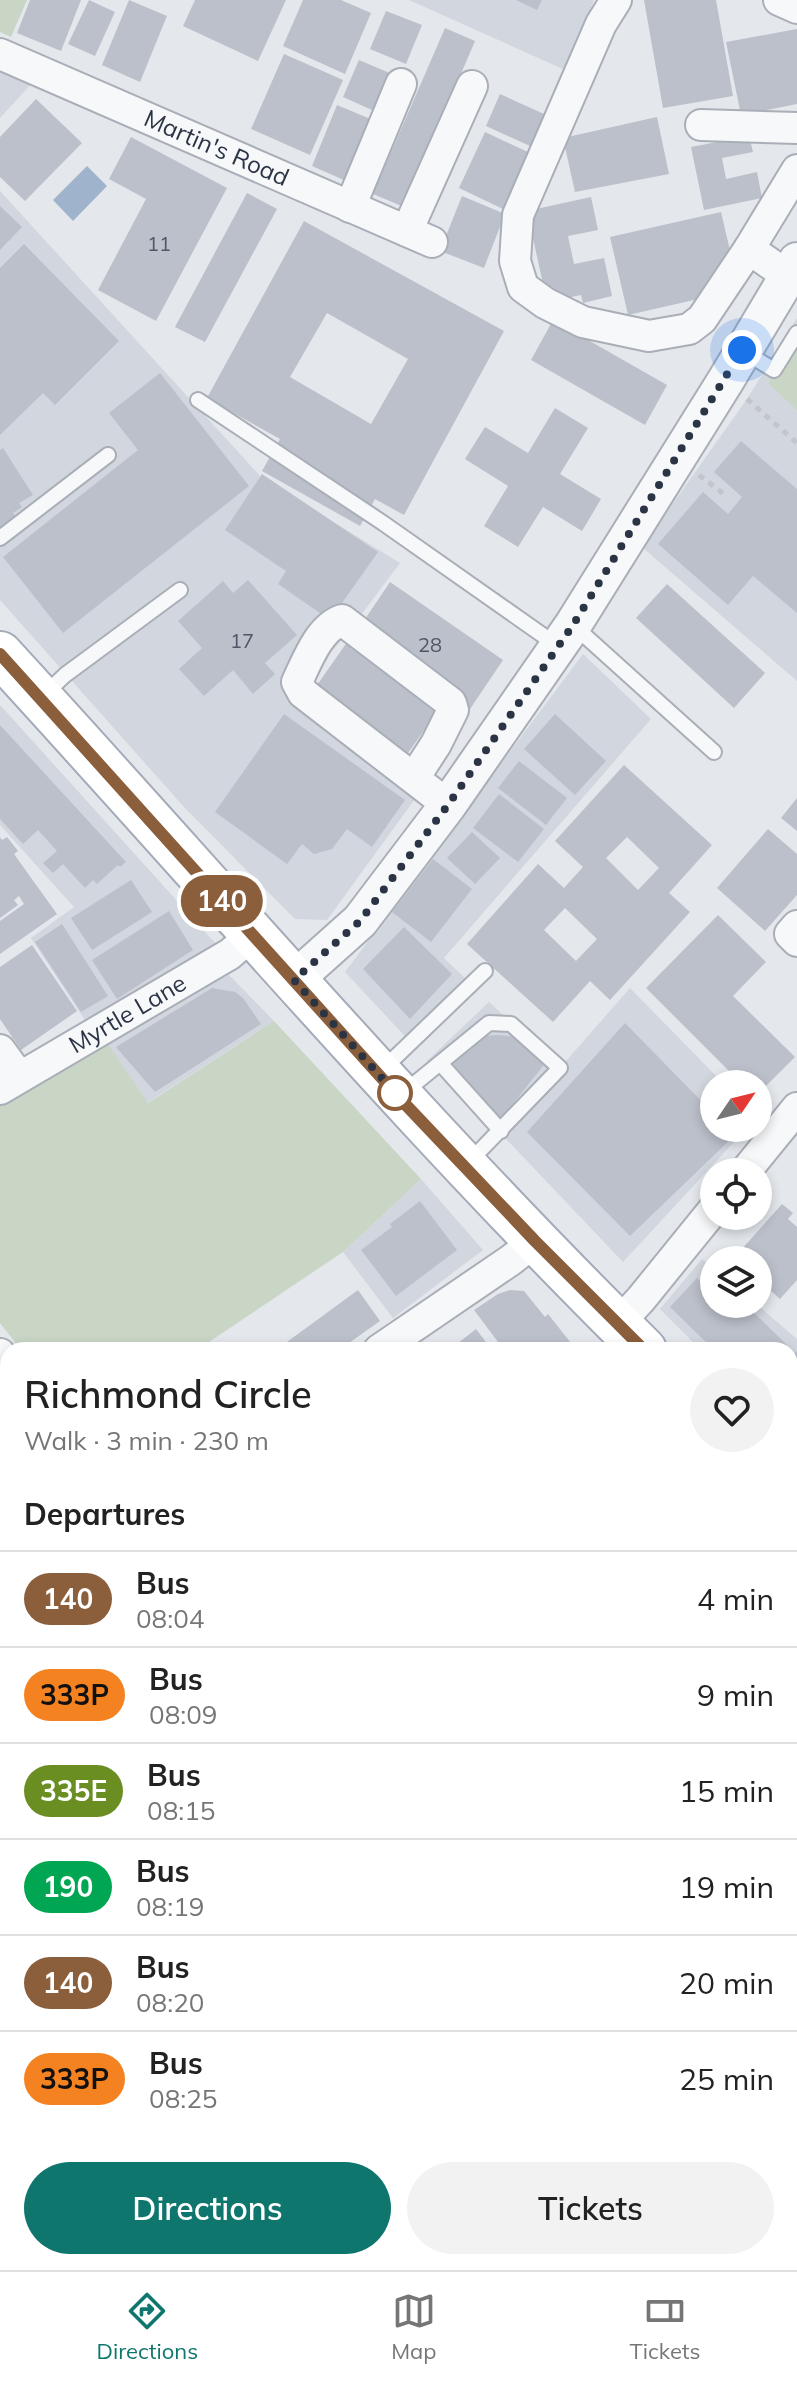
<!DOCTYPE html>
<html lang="en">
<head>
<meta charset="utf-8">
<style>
  :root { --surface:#fff; --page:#f2f2f2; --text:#222; --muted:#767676; --line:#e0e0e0; --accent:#0f766e }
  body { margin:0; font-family:Mulish,sans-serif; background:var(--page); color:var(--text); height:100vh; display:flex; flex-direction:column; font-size:30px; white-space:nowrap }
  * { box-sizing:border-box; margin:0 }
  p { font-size:26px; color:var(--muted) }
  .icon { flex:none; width:44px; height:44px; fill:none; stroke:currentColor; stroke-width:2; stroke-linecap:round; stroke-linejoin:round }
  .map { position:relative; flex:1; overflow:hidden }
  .details { position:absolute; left:0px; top:1342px; width:798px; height:928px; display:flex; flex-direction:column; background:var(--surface); border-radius:24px 24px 0 0; box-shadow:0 4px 12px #0003 }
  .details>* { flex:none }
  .badge { padding:0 16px; border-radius:26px; font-size:28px; line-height:52px }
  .needle { width:52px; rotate:55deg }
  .fabs { position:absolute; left:700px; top:1070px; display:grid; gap:16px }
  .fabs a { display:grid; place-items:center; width:72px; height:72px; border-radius:50%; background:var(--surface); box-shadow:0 4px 12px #0003; font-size:40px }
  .you { position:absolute; width:40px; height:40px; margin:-20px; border:6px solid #fff; border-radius:50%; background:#1a73e8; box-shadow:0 0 0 12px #1a73e833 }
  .map>.badge { position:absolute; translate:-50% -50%; box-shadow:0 0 0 4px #fff }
  h2 { padding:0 24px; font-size:30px; line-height:72px }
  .round { display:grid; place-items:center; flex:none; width:84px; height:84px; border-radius:42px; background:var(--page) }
  .overview { display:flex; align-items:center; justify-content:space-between; height:136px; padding:0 24px }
  h1 { font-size:38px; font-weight:600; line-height:60px }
  .cta { display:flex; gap:16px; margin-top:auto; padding:16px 24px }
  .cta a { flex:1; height:92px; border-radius:48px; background:var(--accent); color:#fff; font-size:32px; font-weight:600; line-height:92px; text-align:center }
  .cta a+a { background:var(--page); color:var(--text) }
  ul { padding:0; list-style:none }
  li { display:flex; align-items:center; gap:24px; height:96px; padding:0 24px; border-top:2px solid var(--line) }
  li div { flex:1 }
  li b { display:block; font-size:30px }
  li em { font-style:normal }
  li .badge { min-width:88px; font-weight:700; text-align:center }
  .menu { display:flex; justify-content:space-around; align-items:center; height:112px; border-top:2px solid var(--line); background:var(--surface); font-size:22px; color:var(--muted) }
  .menu a { display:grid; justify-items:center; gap:4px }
  .menu .current { color:var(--accent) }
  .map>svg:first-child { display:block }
  .built { fill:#d2d6de }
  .green { fill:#c9d6c5 }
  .water { fill:#9fb4cc }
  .building { fill:#bbc0ca; fill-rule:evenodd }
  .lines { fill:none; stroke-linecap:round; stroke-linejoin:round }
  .service-casing { stroke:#a9aeb7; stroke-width:18 }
  .minor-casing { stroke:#a9aeb7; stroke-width:34 }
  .tertiary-casing { stroke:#a9aeb7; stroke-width:40 }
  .primary-casing { stroke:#a3abb8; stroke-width:48 }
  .path { stroke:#c2c5cb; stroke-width:5; stroke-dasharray:6 6; stroke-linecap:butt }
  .service { stroke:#f7f8fa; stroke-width:14 }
  .minor { stroke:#f7f8fa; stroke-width:30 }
  .tertiary { stroke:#f7f8fa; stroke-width:36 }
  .primary { stroke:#fff; stroke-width:44 }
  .line-casing { stroke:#fff; stroke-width:18 }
  .line { stroke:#8b5e3c; stroke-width:12 }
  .walk { stroke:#2b3445; stroke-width:8; stroke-dasharray:0 14.4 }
  .stop-dot { fill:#fff; stroke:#8b5e3c; stroke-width:4 }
  .labels { text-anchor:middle; stroke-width:6; stroke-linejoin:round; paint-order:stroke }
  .number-label { font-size:20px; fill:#4f5766 }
  .street-label { font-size:24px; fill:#2b3445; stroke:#f4f6f9 }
</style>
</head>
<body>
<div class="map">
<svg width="797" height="2270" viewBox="0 0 797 2270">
  <rect width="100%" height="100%" fill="#e4e7ec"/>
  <path class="built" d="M409,0H594L565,70Z
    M0,67L33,82L0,118Z
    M0,191L262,478L400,563L343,639L287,698L420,792L327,920L295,919L184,807L0,600Z
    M797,318V681L642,547L747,399Z
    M583,654L651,719L444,958L476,989L416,1048L345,972Z
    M0,705L217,945L85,1020L31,938L74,907L0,825Z
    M229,975L274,1021L147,1103L103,1038Z
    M630,988L724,1084H714V1128H747L623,1262L508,1141L427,1061L489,1002L560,1068Z
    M421,1179L483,1250L393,1318L343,1252Z
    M702,1259L714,1269V1304H756L797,1339V1447L790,1440V1350H701L660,1309Z
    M200,2262H422L425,2270H204Z"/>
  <path class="green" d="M0,0H27L11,37L0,32Z
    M797,338V410L768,383Z
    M274,1021L421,1179L343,1252L197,1350H21L0,1323V1104L103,1037L148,1103Z"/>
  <path class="water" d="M87,166L107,186L73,221L53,200Z"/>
  <path class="building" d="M30,0H81L61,51L17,33Z
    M89,0L115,12L95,56L68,44Z
    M129,0L167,16L140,82L102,65Z
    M195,0H286L258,61L183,26Z
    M303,0H341L371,13L345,74L283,46Z
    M516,0H542L537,10Z
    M644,0H716L733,96L663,108Z
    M386,11L422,25L406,64L370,49Z
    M445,28L475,41L404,207L373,194Z
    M797,29V104L741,115L726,42Z
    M284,54L343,80L310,155L251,129Z
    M359,60L399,77L383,115L343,97Z
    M500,94L544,114L530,146L486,126Z
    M36,99L82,143L25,201L0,177V137Z
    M337,105L380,123L355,185L312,166Z
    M657,117L669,174L575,192L563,138Z
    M485,132L530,153L505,210L459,188Z
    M749,136L753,152L722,158L726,179L757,172L762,198L704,210L691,147Z
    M131,137L227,188L156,321L98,290L146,199L109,179Z
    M247,193L277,209L205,342L175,327Z
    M462,196L505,214L484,268L440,251Z
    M591,197L598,230L568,236L574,264L604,258L612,296L583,303L581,295L547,302L527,211Z
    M0,206L22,227L0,250Z
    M721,212L733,263L725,281L705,286L707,297L628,315L610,237Z
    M304,221L504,331L404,515L375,499L360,526L262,471L280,439L207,398ZM327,313L408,359L371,424L290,377Z
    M24,244L119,341L55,405L43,393L0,435V268Z
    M553,320L667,385L645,425L531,360Z
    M160,373L249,486L63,633L3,557L138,450L109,413Z
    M555,408L588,428L560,474L601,499L582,531L543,507L518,547L484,526L508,486L465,459L485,427L528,453Z
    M741,441L797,489V613L753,576L728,605L658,544L703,492L728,514L742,497L714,472Z
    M3,448L33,495L19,503L22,507L13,513L16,517L0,527V450Z
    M262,474L378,552L330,620L278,584L286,571L225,530Z
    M248,580L297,635L265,663L275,674L253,694L233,670L204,696L179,669L202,648L178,621L223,581L233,593Z
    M390,582L503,660L470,709L357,631Z
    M667,584L765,673L734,708L636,618Z
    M350,638L443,704L403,760L310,695Z
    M284,714L405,800L372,847L347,829L332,849L314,854L302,844L287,864L215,812Z
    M555,714L606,761L575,795L524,749Z
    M0,725L126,862L120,867L118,865L97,884L93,880L85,888L63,864L53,873L43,863L57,851L38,830L23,844L0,819Z
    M519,761L567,798L546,825L498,788Z
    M624,765L712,845L669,893L690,912L610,1000L590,981L553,1022L467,944L538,864L564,888L583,867L555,841ZM627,837L659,868L638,890L606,858ZM565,908L597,939L576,961L544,930Z
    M499,794L544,829L518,862L473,828Z
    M797,798V831L781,818Z
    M768,829L797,854V895L765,931L717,888Z
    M472,832L500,858L475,884L447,858Z
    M0,837L2,840L7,837L18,851L14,854L57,914L0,954V921L24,904L19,896L14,900L18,905L0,918Z
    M433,859L472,889L431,942L392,912Z
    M131,880L152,912L92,950L71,918Z
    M169,911L193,950L117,999L92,960Z
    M718,915L766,962L733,996L795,1057L758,1094V1084H742L646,988Z
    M62,924L108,996L81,1012L35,942Z
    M404,927L452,974L410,1019L363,969Z
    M32,945L77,1011L21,1050L0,1019V967Z
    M212,988L235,992L243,998L261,1024L155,1092L116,1047Z
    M625,1023L714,1114V1128H728L735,1135L630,1236L527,1132Z
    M499,1035L516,1037L547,1061L499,1121L450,1060L480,1036Z
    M420,1201L457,1250L396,1296L361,1250L392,1227L390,1224Z
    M782,1204L793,1213L788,1219L797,1227V1280L780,1299L758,1279V1260H732Z
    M697,1278L714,1294V1304H745L789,1347L786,1350H714L670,1307Z
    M358,1290L380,1321L339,1350H276Z
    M510,1290L524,1291L545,1317L548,1314L575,1348L573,1350H504L474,1310L498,1294Z
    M476,1329L492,1350H449Z
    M797,1351V1438L790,1431V1360Z
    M8,1430V1475L0,1480V1435Z
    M8,1487V1555L0,1542V1492Z
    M8,1622V1646L0,1633V1627Z
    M790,1629L797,1643V1649L790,1653Z
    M0,1648L8,1661V1707L0,1712Z
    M790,1682L797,1694V1734L790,1738Z
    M0,1781L8,1796V1857L0,1861Z
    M792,1808L797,1815V1869L790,1859V1809Z
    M797,2009V2138L790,2143V2013Z
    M8,2018V2044L0,2035V2024Z
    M8,2099V2122L0,2111V2105Z
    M6,2137L8,2139V2191L0,2181V2142Z
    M39,2262H70L74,2270H32L31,2266Z
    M81,2262H143L145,2267L139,2270H85Z
    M233,2262H266L247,2270H236Z
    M286,2262H318L321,2270H277L276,2266Z
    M487,2262H553L557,2270H491Z"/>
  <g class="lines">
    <defs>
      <path id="service" d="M743,351L774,370L797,333
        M198,400L383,523L558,646
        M0,538L108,455
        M573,625L714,752
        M45,694L65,675L180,590
        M440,1063L501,1131
        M381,1071L485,971
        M402,1094L489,1023L511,1024L560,1068L469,1162"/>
      <g id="minor">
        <path d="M616,0L601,24L518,215L515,261L523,287L545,303L583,322L649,336L689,329L702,319L749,249L788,276"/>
        <path d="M779,0L797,8"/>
        <path id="s1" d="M0,54L432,242"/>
        <path d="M701,125L797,128"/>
        <path d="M350,207L401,84"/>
        <path d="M407,231L472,86"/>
        <path d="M749,249L797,170"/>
        <path d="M414,778L436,744L453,710L451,703L342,620C319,628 307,661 297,682L303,693L448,805"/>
        <path d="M797,926L790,934L797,941"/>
        <path d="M0,1050L19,1076"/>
        <path id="s2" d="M0,1089L230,954L252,935"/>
        <path d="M745,1172L797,1108"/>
        <path d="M618,1324L641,1299L714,1209"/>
        <path d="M379,1350L511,1260L535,1241"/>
        <path d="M0,1354L8,1364"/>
        <path d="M0,1422L8,1417"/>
        <path d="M0,1587L8,1583"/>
        <path d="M790,1670L797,1666"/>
        <path d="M790,1903L797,1899"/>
        <path d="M0,1936L8,1931"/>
        <path d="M0,2253L8,2248"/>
        <path d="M176,2262L179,2270"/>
        <path d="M459,2262L463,2270"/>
        <path d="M789,2270L797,2257"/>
      </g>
      <path id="tertiary" d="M294,980L360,921L448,805L573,625L726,380L797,261"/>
      <path id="primary" d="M0,654C214,887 419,1128 644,1350
        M790,1496L797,1503
        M790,2194L797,2190
        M790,2242L797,2238
        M658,2270L672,2262
        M737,2270L754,2262"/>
    </defs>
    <use href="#service" class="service-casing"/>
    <use href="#minor" class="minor-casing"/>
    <use href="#tertiary" class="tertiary-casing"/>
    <use href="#primary" class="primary-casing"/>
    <path class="path" d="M747,399L797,443
      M699,475L725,495"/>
    <use href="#service" class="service"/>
    <use href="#minor" class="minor"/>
    <use href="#tertiary" class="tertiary"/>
    <use href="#primary" class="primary"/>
  </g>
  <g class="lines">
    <defs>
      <path id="line" d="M0,654L405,1104L535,1241L644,1350"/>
    </defs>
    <use href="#line" class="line-casing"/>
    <use href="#line" class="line"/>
    <path class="walk" d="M395,1093L398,1096L294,980L360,921L448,805L573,625L742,350"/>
  </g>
  <circle class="stop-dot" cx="395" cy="1093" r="16"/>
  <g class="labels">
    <g class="number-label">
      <text x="159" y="251">11</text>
      <text x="242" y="648">17</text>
      <text x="430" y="652">28</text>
    </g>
    <g class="street-label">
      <text dy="8" stroke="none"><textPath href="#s1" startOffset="236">Martin's Road</textPath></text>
      <text dy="8" stroke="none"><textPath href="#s2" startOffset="148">Myrtle Lane</textPath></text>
    </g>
  </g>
</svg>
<div class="fabs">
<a><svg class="needle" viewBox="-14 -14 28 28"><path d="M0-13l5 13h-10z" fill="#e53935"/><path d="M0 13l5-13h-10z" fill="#767676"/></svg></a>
<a><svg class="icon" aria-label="locate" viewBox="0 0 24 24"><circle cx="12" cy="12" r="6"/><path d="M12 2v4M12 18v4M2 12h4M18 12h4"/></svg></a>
<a><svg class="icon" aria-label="layers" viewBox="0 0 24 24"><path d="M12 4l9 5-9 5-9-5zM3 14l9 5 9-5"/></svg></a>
</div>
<div class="you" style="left:742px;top:350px"></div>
<b class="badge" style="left:222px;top:901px;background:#8b5e3c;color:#fff">140</b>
<section class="details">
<div class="overview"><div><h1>Richmond Circle</h1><p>Walk · 3 min · 230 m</p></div><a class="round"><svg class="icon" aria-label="heart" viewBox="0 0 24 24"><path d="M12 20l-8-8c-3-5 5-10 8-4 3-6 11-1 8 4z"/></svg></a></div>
<h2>Departures</h2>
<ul>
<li><span class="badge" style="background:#8b5e3c;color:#fff">140</span><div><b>Bus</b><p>08:04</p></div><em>4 min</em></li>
<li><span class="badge" style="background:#f58220;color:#111">333P</span><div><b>Bus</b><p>08:09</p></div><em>9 min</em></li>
<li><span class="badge" style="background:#6b8e23;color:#fff">335E</span><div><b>Bus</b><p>08:15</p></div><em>15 min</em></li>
<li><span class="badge" style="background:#00a651;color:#fff">190</span><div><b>Bus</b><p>08:19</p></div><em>19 min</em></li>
<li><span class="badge" style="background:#8b5e3c;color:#fff">140</span><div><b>Bus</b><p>08:20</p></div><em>20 min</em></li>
<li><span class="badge" style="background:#f58220;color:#111">333P</span><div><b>Bus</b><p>08:25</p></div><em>25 min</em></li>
</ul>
<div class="cta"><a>Directions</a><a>Tickets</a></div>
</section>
</div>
<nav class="menu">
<a class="current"><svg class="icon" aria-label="directions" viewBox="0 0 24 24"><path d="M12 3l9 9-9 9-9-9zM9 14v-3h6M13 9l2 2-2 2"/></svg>Directions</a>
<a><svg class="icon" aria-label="map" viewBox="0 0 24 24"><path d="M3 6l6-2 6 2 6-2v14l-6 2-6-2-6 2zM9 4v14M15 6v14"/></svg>Map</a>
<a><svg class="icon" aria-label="tickets" viewBox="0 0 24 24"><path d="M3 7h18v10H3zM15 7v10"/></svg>Tickets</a>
</nav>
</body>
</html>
